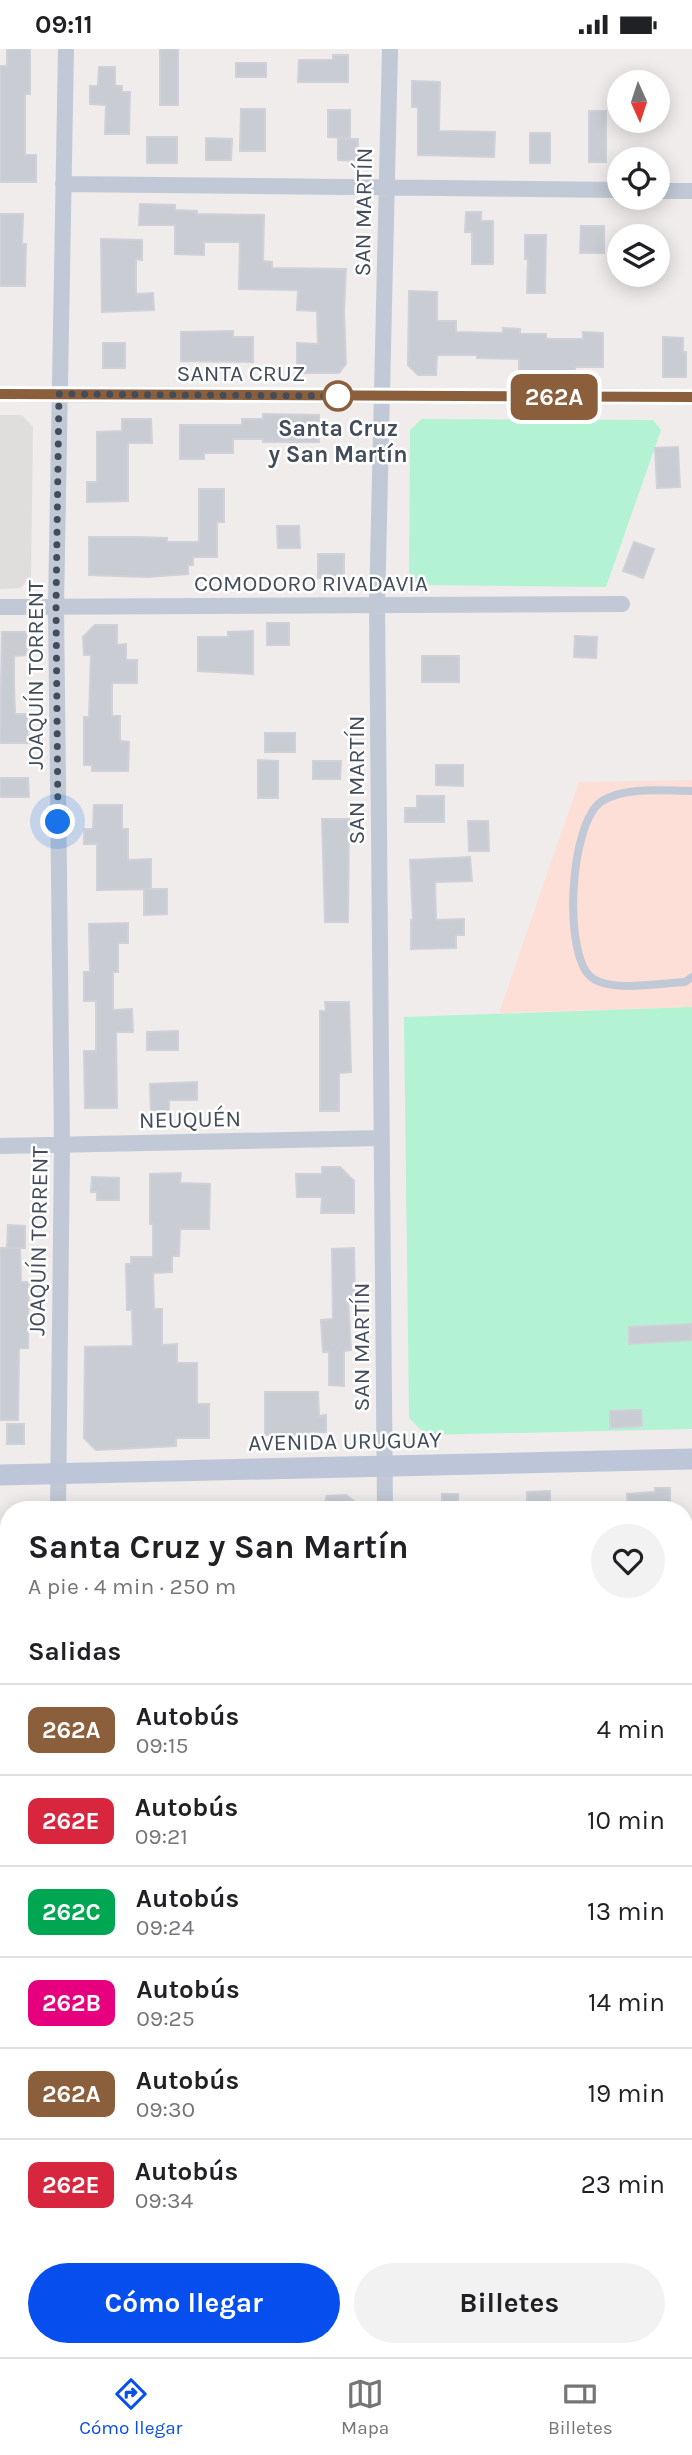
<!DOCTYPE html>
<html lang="es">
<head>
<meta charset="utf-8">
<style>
  :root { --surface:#fff; --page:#f2f2f2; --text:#202124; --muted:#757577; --line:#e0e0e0; --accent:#064fee }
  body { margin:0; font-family:Karla,sans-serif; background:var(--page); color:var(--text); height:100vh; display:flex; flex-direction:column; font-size:26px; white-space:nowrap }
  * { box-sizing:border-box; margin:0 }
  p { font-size:23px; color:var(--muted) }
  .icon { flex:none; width:38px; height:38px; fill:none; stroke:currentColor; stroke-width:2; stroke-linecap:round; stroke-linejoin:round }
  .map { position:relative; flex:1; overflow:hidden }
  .drawer { position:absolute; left:0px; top:1452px; width:693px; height:856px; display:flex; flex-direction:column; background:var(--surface); border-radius:28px 28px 0 0; box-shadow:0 4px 18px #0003 }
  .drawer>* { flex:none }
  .badge { padding:0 14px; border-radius:10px; font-size:24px; line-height:46px }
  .needle { width:46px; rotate:177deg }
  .fabs { position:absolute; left:607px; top:21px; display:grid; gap:14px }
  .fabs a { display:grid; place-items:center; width:63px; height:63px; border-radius:50%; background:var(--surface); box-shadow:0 4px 18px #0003; font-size:35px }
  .you { position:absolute; width:35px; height:35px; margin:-18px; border:5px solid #fff; border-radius:50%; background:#1a73e8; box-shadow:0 0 0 10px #1a73e833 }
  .map>.badge { position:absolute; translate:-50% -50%; box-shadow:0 0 0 4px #fff }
  h2 { padding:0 28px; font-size:26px; line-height:63px }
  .round { display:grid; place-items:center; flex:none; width:74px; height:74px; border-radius:37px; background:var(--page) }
  .head { display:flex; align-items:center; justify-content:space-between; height:119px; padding:0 28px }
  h1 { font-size:33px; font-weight:700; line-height:52px }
  .cta { display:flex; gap:14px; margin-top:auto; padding:14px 28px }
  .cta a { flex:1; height:80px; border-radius:42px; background:var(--accent); color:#fff; font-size:28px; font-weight:700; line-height:80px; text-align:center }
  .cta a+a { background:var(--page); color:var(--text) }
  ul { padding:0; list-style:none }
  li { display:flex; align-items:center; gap:21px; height:91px; padding:0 28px; border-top:2px solid var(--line) }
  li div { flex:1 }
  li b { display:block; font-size:26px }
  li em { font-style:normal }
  li .badge { min-width:77px; font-weight:700; text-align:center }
  .status { display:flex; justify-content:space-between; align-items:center; height:49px; padding:0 35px; background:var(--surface); direction:ltr }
  .status svg { height:19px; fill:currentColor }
  .tab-bar { display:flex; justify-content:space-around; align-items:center; height:98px; border-top:2px solid var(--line); background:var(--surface); font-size:19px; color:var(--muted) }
  .tab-bar a { display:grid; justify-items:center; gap:4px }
  .tab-bar .selected { color:var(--accent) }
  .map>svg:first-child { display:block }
  .education { fill:#e0dddd }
  .medical { fill:#fddfd7 }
  .green { fill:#b3f3d4 }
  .building { fill:#caccd4; stroke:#cfd0d8; stroke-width:2 }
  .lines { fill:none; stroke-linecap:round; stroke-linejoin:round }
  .lane { stroke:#c0c9d5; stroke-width:8 }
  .street { stroke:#c0c9d5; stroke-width:16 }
  .secondary { stroke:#bcc6d8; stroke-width:21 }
  .line-casing { stroke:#fff; stroke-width:16 }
  .line { stroke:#8b5e3c; stroke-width:10 }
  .walk { stroke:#424c5b; stroke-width:7; stroke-dasharray:0 12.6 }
  .stop-dot { fill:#fff; stroke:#8b5e3c; stroke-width:3.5 }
  .labels { text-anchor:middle; stroke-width:5; stroke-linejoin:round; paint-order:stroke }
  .street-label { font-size:23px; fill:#424c5b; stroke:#fff }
  .stop-label { font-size:23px; font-weight:bold; fill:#424c5b; stroke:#fff }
</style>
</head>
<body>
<div class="status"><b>09:11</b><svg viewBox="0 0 49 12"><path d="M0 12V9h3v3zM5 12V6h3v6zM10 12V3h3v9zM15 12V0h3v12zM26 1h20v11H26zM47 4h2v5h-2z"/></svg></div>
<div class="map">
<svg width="692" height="2308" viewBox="0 0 692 2308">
  <rect width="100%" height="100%" fill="#efeceb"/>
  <path class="education" d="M0,366H22L33,378L31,528L20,539L0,540Z
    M684,1767L692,1768V1896H684Z"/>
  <path class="medical" d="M692,731V958L499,964L579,733Z"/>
  <path class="green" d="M422,370L653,371L661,381L606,538L420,536L409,524L410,381Z
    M692,958V1380L426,1386L409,1369L404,968Z"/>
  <path class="building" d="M7,0H30V45H25V106H36V133H0V17H7Z
    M160,0H178V56H160Z
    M333,6H348V33H298L299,11H333Z
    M236,14H266V28H236Z
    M99,18H115V37H122V43H130L129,85H105L106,56L90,55V37H98Z
    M412,32L440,33L439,82L495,83L494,108L418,106V58H412Z
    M241,60H265V102H240Z
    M328,61H350V89L328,88Z
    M589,62H606V113H589Z
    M530,84H550V114H530Z
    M147,88H177V114H147Z
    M206,89L232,90L231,111H206Z
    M338,90H358V112L338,111Z
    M140,155L175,156V161L197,162V165L264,166L263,212L272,213V219L346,220L344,262L346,315L339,324H297V294L318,295L317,262L297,261L298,241L239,240L240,193H204V206L175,205V176H139Z
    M466,163H481V172H493V215H472V183H465Z
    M0,165H23L22,195H26L25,237H0Z
    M581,177H604V204H580Z
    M525,186H546L545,244H527L528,210H525Z
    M101,190L142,191V211L136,210V245L153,244L154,261L102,263Z
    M409,242L437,243V272H456V283L503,284V279L520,280V285H546V290H583V283L603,284V318H575V323L547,322V327H519V310L477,309V306H437L436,326H418L408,316Z
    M233,282V288H253V313L181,312V283Z
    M663,288L683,289V303H686V328H663Z
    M103,294H125V319H103Z
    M263,365L319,366V393H263V390H233V404H204V410H180V376H242V370H263Z
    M122,370H151L152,394H128V452L87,453V433H97V383L122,382Z
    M678,398L680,438L657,439L655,399Z
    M199,440H224V473H217V508H193V516H188V525L147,528L89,526V488H137L167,489V493H199Z
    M277,477H299L300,499H278Z
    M634,493L654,500L643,529L623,522Z
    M318,505H344V529H318Z
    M267,574H289V596H267Z
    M95,576H117V596L126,595V611H137V634H112V667H120V692L129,693L128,722H92V716H84V668H89L91,606H84L83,588Z
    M253,582V625L198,622V588H228V583Z
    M2,583H26L27,606L14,607V636L15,665H27L28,694H0Z
    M575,587L597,588L596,609L574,608Z
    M422,607H459V633H422Z
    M265,684H295V703H265Z
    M258,711L278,712V749H258Z
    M313,712H341L340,730H313Z
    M436,716H463V737L436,736Z
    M0,729H28L29,748H0Z
    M417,747H444V773H405V759H417Z
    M94,756H122V780H128V811L151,810V840L97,841V795H84V780H93Z
    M322,770H349L348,873H325Z
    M468,772H488L489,802H469Z
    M470,808L472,832L435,833L436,871L464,870V886H456V899L411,900V871H413L410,811Z
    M144,840H167V865L144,866Z
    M128,874V894H118V923H113V961L132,960L133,983H116L117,1059H85L84,1002H96V952H84V923H90L89,875Z
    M325,953H349L351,1023L339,1024V1062H320V962H326Z
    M178,982V1001H147V983Z
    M197,1033V1051H169V1065H151L150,1035Z
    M322,1118H340L354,1132V1164H321L322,1148H297L296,1125H322Z
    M181,1124L180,1134L210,1135L209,1180H180L179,1207H172V1223L153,1224L154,1260H162V1296L177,1295V1314H197V1355H209V1389H176V1397L96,1401L84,1389L85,1298L133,1297L132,1261H127L126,1215H131V1208H153V1175H150V1125Z
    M92,1128L119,1129V1151H97V1143H91Z
    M8,1176L25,1177V1199H7Z
    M0,1199H20L21,1233H29L28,1299H19L18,1371H0Z
    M354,1199L355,1251H348L351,1301L344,1302V1337L329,1336V1303H323L321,1271L333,1270L332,1200Z
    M692,1275V1291L629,1295V1278Z
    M265,1343H318L319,1367L326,1366V1383L306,1384V1386H265Z
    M641,1361L642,1377L610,1379V1362Z
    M7,1375H24V1395H7Z
    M655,1439H670V1461H628L627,1445L655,1443Z
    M550,1442V1461H527V1443Z
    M442,1445H458V1461H442Z
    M346,1446L366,1461H322L327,1447Z"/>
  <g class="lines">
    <path class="lane" d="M692,742C664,742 627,737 602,752C569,774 563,905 591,928C610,944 661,934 685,933L692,928"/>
    <path class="street" d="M63,135L620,141
      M658,142H692
      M0,345L692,348
      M0,558L622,555
      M0,1097L381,1089
      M58,1461L62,1096L56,557L66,0
      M385,1461L377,556L390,0
      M684,1743H692
      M0,1760H9
      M684,2077H692
      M0,2094H9
      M406,2300L407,2308
      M46,2308V2300"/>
    <path class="secondary" d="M0,1426L692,1410"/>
  </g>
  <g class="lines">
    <defs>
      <path id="line" d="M0,345L692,348"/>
    </defs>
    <use href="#line" class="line-casing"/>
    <use href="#line" class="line"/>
    <path class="walk" d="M58,773L56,557L59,345L338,347"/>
  </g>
  <circle class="stop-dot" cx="338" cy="347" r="14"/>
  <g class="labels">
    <g class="street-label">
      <text transform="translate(363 163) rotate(-89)" y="8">SAN MARTÍN</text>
      <text x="241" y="332">SANTA CRUZ</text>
      <text x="311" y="542">COMODORO RIVADAVIA</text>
      <text transform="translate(35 626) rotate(-90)" y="8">JOAQUÍN TORRENT</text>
      <text transform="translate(356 731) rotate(-90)" y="8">SAN MARTÍN</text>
      <text transform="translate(190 1070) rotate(-1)" y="8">NEUQUÉN</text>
      <text transform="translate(38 1192) rotate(-89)" y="8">JOAQUÍN TORRENT</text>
      <text transform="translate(361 1298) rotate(-90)" y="8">SAN MARTÍN</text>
      <text transform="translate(345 1392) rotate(-1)" y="8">AVENIDA URUGUAY</text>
    </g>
    <g class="stop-label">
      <text x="338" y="387">Santa Cruz<tspan x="338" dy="26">y San Martín</tspan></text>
    </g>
  </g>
</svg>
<div class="fabs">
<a><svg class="needle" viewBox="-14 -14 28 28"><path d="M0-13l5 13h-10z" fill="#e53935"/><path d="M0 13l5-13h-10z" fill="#757577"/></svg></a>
<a><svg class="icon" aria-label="locate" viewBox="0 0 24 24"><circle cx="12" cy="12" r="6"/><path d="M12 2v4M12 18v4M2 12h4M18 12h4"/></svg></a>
<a><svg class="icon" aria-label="layers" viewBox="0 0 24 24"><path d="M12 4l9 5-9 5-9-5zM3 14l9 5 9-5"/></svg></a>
</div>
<div class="you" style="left:58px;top:773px"></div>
<b class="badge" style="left:554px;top:348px;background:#8b5e3c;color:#fff">262A</b>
<section class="drawer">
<div class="head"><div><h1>Santa Cruz y San Martín</h1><p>A pie · 4 min · 250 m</p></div><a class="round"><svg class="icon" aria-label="heart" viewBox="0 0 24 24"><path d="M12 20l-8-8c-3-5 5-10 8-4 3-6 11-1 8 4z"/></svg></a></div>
<h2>Salidas</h2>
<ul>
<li><span class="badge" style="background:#8b5e3c;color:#fff">262A</span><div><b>Autobús</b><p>09:15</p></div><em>4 min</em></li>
<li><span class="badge" style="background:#d7263d;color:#fff">262E</span><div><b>Autobús</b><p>09:21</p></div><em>10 min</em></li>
<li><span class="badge" style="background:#00a651;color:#fff">262C</span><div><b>Autobús</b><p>09:24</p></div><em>13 min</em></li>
<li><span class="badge" style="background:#e6007e;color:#fff">262B</span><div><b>Autobús</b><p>09:25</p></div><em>14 min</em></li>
<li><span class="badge" style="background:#8b5e3c;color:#fff">262A</span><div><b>Autobús</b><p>09:30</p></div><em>19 min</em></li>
<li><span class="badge" style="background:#d7263d;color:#fff">262E</span><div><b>Autobús</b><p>09:34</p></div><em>23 min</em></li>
</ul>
<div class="cta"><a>Cómo llegar</a><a>Billetes</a></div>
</section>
</div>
<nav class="tab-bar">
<a class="selected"><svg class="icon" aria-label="directions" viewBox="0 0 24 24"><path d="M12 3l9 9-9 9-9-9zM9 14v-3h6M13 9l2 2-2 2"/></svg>Cómo llegar</a>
<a><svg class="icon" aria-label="map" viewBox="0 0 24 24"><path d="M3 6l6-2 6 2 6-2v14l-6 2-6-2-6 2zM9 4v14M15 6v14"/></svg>Mapa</a>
<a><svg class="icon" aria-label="tickets" viewBox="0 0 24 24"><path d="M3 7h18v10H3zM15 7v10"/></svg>Billetes</a>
</nav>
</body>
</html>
